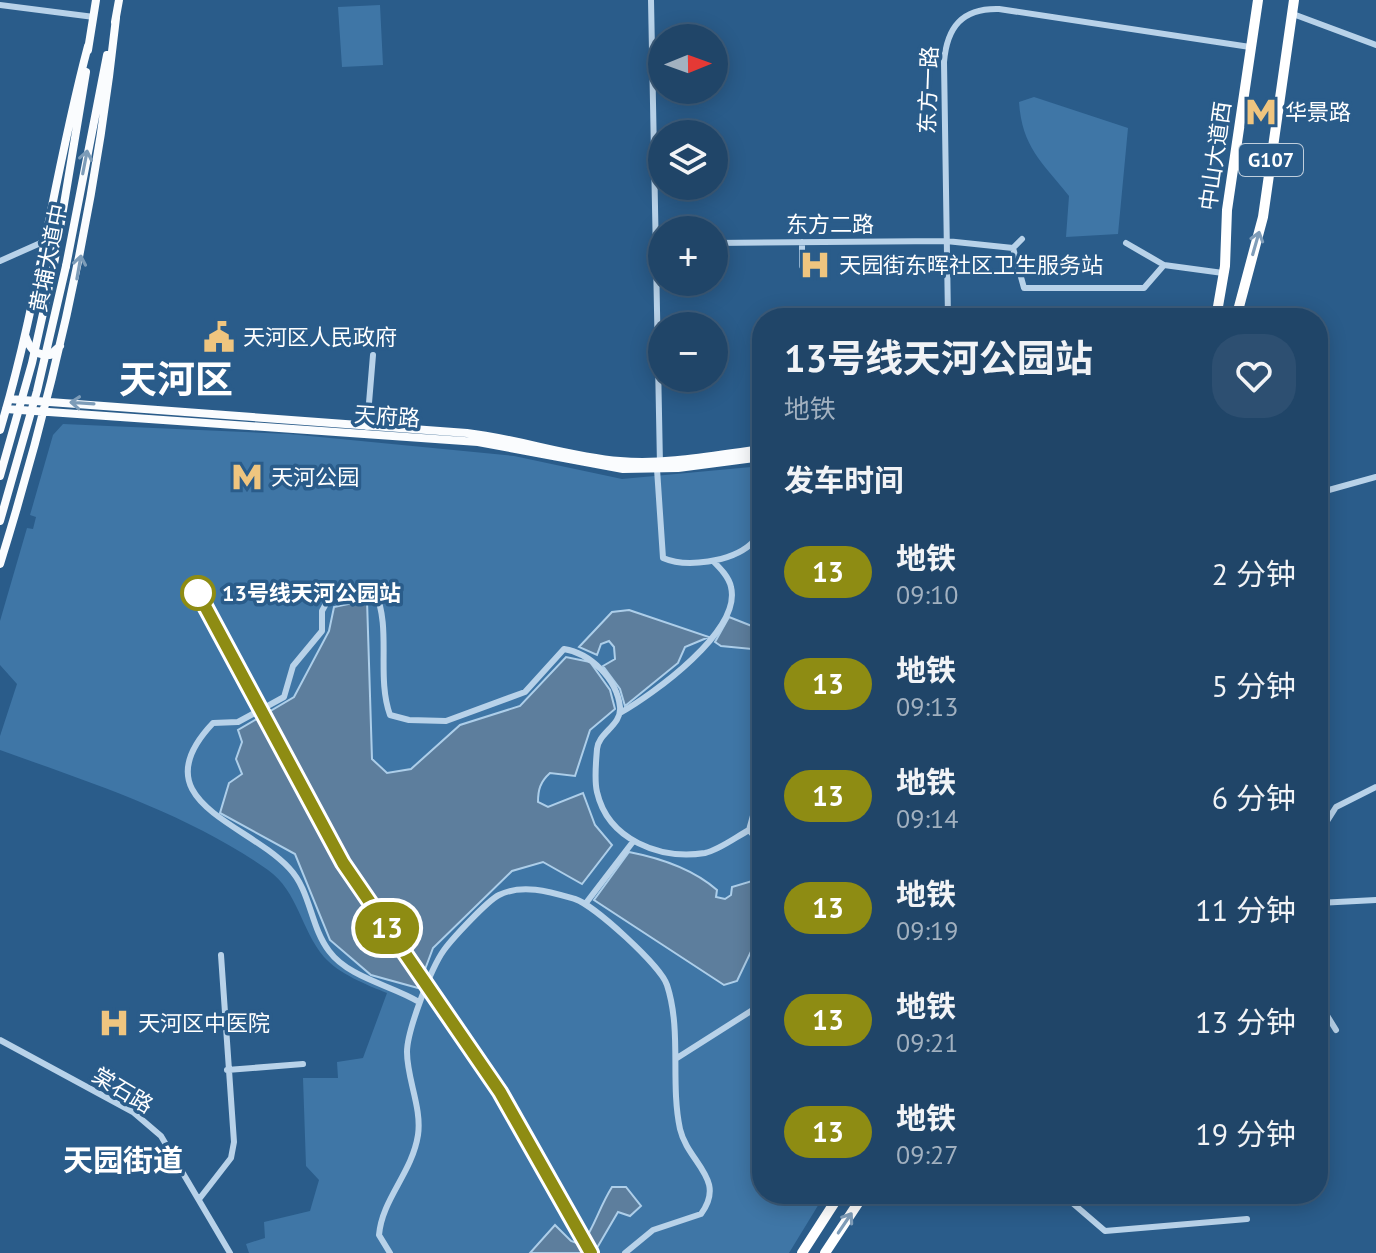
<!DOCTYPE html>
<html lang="zh">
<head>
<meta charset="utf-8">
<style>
  :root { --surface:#204568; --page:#2d4f71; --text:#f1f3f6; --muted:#a2b1c0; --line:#3d5d7c }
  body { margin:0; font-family:"PT Sans","Noto Sans SC",sans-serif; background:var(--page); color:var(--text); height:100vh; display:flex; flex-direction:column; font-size:30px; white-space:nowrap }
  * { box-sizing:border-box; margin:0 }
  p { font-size:26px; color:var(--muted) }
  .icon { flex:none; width:44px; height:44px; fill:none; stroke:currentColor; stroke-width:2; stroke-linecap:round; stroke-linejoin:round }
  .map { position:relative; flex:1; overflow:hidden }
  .panel { position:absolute; left:752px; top:308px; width:576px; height:896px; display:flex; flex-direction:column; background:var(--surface); border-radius:32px; box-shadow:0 4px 20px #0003,0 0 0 2px var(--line) }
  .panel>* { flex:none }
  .badge { padding:0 16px; border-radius:26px; font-size:28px; line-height:52px }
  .needle { width:52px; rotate:89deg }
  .tools { position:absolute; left:648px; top:24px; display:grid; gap:16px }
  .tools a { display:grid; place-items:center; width:80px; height:80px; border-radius:50%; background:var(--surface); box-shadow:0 4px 20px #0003,0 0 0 2px var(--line); font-size:40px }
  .map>.badge { position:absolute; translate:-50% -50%; box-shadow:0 0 0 4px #fff }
  h2 { padding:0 32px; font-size:30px; line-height:72px }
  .round { display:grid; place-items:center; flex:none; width:84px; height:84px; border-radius:32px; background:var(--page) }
  .headline { display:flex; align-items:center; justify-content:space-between; height:136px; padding:0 32px }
  h1 { font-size:38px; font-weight:700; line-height:60px }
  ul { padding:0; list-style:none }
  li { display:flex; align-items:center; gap:24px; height:112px; padding:0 32px }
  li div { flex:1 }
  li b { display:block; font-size:30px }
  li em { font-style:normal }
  li .badge { min-width:88px; font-weight:700; text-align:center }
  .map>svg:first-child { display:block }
  .green { fill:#3f76a6 }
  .water { fill:#5d7e9d; stroke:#adcee9; stroke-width:2 }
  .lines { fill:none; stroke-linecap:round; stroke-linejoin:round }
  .minor { stroke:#b8d2e9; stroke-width:6 }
  .major { stroke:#fafcfe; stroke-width:8 }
  .highway { stroke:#fff; stroke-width:10 }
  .major-bridge { stroke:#fafcfe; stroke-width:8 }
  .oneway { stroke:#7d9cb8 }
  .oneway2 { stroke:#7f9db9 }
  .line-casing { stroke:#fff; stroke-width:18 }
  .line { stroke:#8e8c13; stroke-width:12 }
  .stop-dot { fill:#fff; stroke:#8e8c13; stroke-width:4 }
  .labels { text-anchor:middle; stroke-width:7; stroke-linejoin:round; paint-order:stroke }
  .shield { fill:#2a5c8a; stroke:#bfcedc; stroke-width:2 }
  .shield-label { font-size:20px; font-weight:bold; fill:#fff }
  .street-label { font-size:22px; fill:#fff; stroke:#2a5c8a }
  .poi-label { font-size:22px; fill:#fff; stroke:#2a5c8a; text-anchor:start }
  .stop-label { font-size:22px; font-weight:bold; fill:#fff; stroke:#2a5c8a; text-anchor:start }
  .district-label { font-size:30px; font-weight:bold; fill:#fff; stroke:#2a5c8a }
  .town-label { font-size:38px; font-weight:bold; fill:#fff; stroke:#2a5c8a }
</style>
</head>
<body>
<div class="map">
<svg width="1376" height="1253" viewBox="0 0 1376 1253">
  <rect width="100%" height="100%" fill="#2a5c8a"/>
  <path class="green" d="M380,5L383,65L342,67L338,7Z
    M1034,97L1128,128L1118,234L1066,237L1069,196C1042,162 1022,147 1019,102Z
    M63,424L289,434L514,456L622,479L762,466V1194H825L789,1253H249L246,1244L265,1238L264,1222L310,1211L319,1180L306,1166L303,1078H338L337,1062L363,1058L387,993C367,985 339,974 324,957C301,930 298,891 268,870C187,813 91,783 0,750V736L17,684L0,665V621L27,528L33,529L36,517L30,515L53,435Z"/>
  <path class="water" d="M367,600L372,759L387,773L411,769L460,725L520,706L566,657L590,662L610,690L615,709L590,730L575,776L550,773C540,782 538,790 538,802L548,807L583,793L595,825L612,845L582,884L543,862L512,871L433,948L418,988L371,975L330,940L295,854L220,813L229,783L242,774L236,759L242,742L238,730L294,697L329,631L334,607Z
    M629,610L709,637L685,647L678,663L625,706L620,689L603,666L615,659L614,647L609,641L601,644L597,655L579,647L612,612Z
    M729,617L762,630V650L721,646L715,642Z
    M629,852C660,858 693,869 717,890L716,897L725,899L731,895L732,887L762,878V936L755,943L737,981L724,985L594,900Z
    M612,1187H626L641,1206L630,1216L618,1212L594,1253H530L555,1225L571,1241L582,1245C595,1225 600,1206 612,1187Z"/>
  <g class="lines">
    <path class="minor" d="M651,0L660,465
      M0,5L94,17
      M1293,14L1376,45
      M802,242V266
      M714,243L946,241L1013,248L1024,288H1144L1164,265
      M1126,243L1164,265L1223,273
      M1013,248L1022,239
      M0,261L45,241
      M948,318L944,62C947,27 962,8 999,9L1250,47
      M367,427L373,355
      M657,469L663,558C686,568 731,562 751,544C755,540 759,532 762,527
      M1318,493L1376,477
      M620,713C652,695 742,631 731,587C729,577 720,568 713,561
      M749,830L762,845
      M1325,902L1324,826L1336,807L1376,787
      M586,903L632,843
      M1318,903L1376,900
      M1318,1001L1336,1030
      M419,1002C391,985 349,978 329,951C310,926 311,891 289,868C246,822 139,801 213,723L238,722L284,697L293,666L322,631V611L329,598L375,591C392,629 376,676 390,715L409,720L446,721L525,692L564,649C590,653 617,679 620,707C622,725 598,733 597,749C596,762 594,780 597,792C608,840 660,860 705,853C719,850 736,837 749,830L762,783
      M0,1040L133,1112L161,1136L230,1253
      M677,1058L762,1004
      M227,1070L303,1064
      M1062,1194L1105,1231L1247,1219
      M200,1198L231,1158L234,1142L221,955
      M390,1253L379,1235C382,1199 412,1173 418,1135C422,1108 407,1079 407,1052C407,1031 431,968 444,950C452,939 487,901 499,895C523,883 551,892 575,899C594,905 661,966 667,985C682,1031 670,1082 680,1129C688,1163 727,1179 701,1214L653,1230L625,1253"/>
    <path class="major" d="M115,22L119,0
      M88,50L96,0
      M54,264L86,72
      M66,266L107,55
      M25,335C30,349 34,355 50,355L60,346
      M9,399L467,433C519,439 569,457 620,461C667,465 715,455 762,449
      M6,409L478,442L623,469L678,468L762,457
      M0,430C38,304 54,173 88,46
      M0,564C56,384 96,205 116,18"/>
    <path class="highway" d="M1216,318L1225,266L1227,210L1258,0
      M1236,318L1263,217L1294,0
      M802,1253L840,1194
      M825,1253L864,1194"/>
    <path class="major-bridge" d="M0,476L32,363L54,264
      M0,521L37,391L66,266"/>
  </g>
  <defs><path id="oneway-shaft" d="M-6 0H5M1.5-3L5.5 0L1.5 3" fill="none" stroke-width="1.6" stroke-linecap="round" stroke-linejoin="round" transform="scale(2)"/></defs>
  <g class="oneway">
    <use href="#oneway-shaft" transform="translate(85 162) rotate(-79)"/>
    <use href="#oneway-shaft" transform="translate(79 267) rotate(-80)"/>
    <use href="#oneway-shaft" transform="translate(82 403) rotate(-176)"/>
  </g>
  <g class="oneway2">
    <use href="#oneway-shaft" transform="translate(1256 243) rotate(-74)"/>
    <use href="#oneway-shaft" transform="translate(845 1223) rotate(-56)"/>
  </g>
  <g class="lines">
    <defs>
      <path id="line" d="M198,593L343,863L500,1092L591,1253"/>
    </defs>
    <use href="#line" class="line-casing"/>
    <use href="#line" class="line"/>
  </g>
  <defs>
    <symbol id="metro-bare" viewBox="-9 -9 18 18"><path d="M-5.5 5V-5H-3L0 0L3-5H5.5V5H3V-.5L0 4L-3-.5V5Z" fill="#efc57f" stroke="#2a5c8a" stroke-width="2.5" paint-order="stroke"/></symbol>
    <symbol id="hospital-bare" viewBox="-9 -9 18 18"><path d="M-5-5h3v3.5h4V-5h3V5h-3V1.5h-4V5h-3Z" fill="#efc57f" stroke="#2a5c8a" stroke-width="2.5" paint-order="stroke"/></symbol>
    <symbol id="civic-bare" viewBox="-9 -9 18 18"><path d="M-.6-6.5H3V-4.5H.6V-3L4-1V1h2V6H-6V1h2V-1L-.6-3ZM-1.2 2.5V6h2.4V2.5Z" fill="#efc57f" stroke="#2a5c8a" stroke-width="2.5" paint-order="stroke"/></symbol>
  </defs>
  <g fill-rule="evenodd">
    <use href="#metro-bare" x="1239" y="90" width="44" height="44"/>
    <use href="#hospital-bare" x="793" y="243" width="44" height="44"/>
    <use href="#civic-bare" x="197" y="315" width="44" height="44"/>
    <use href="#metro-bare" x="225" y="455" width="44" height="44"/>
    <use href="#hospital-bare" x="92" y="1001" width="44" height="44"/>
  </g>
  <circle class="stop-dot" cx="198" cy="593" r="16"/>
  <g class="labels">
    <rect class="shield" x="1239" y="144" width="64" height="32" rx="6"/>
    <g class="shield-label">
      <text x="1271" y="167">G107</text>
    </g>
    <g class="street-label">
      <text transform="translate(928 90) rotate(-88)" y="8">东方一路</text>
      <text transform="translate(1215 156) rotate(-82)" y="8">中山大道西</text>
      <text x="830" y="232">东方二路</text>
      <text transform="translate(48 258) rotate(-79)" y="8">黄埔大道中</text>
      <text transform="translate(387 416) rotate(4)" y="8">天府路</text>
      <text transform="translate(123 1090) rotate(31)" y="8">棠石路</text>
    </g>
    <g class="poi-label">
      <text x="1285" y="120">华景路</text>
      <text x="839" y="273">天园街东晖社区卫生服务站</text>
      <text x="243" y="345">天河区人民政府</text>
      <text x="271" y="485">天河公园</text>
      <text x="138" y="1031">天河区中医院</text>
    </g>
    <g class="stop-label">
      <text x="222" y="601">13号线天河公园站</text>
    </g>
    <g class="district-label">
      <text x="123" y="1171">天园街道</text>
    </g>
    <g class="town-label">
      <text x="176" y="393">天河区</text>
    </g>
  </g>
</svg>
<div class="tools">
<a><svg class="needle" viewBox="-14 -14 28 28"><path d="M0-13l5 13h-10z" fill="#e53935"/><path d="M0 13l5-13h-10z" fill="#a2b1c0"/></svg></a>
<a><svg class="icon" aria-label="layers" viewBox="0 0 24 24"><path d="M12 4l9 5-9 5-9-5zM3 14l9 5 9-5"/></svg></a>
<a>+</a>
<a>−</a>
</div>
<b class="badge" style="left:387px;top:928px;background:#8e8c13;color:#fff">13</b>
<section class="panel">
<div class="headline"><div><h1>13号线天河公园站</h1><p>地铁</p></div><a class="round"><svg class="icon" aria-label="heart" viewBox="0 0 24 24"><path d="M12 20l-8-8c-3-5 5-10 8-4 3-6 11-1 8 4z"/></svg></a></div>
<h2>发车时间</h2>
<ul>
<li><span class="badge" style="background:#8e8c13;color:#fff">13</span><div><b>地铁</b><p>09:10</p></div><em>2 分钟</em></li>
<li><span class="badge" style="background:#8e8c13;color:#fff">13</span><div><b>地铁</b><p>09:13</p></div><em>5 分钟</em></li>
<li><span class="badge" style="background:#8e8c13;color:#fff">13</span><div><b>地铁</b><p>09:14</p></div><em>6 分钟</em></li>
<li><span class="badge" style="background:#8e8c13;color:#fff">13</span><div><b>地铁</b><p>09:19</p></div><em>11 分钟</em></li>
<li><span class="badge" style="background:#8e8c13;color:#fff">13</span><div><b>地铁</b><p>09:21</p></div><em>13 分钟</em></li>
<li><span class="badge" style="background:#8e8c13;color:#fff">13</span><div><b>地铁</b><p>09:27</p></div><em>19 分钟</em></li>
</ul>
</section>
</div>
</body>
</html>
